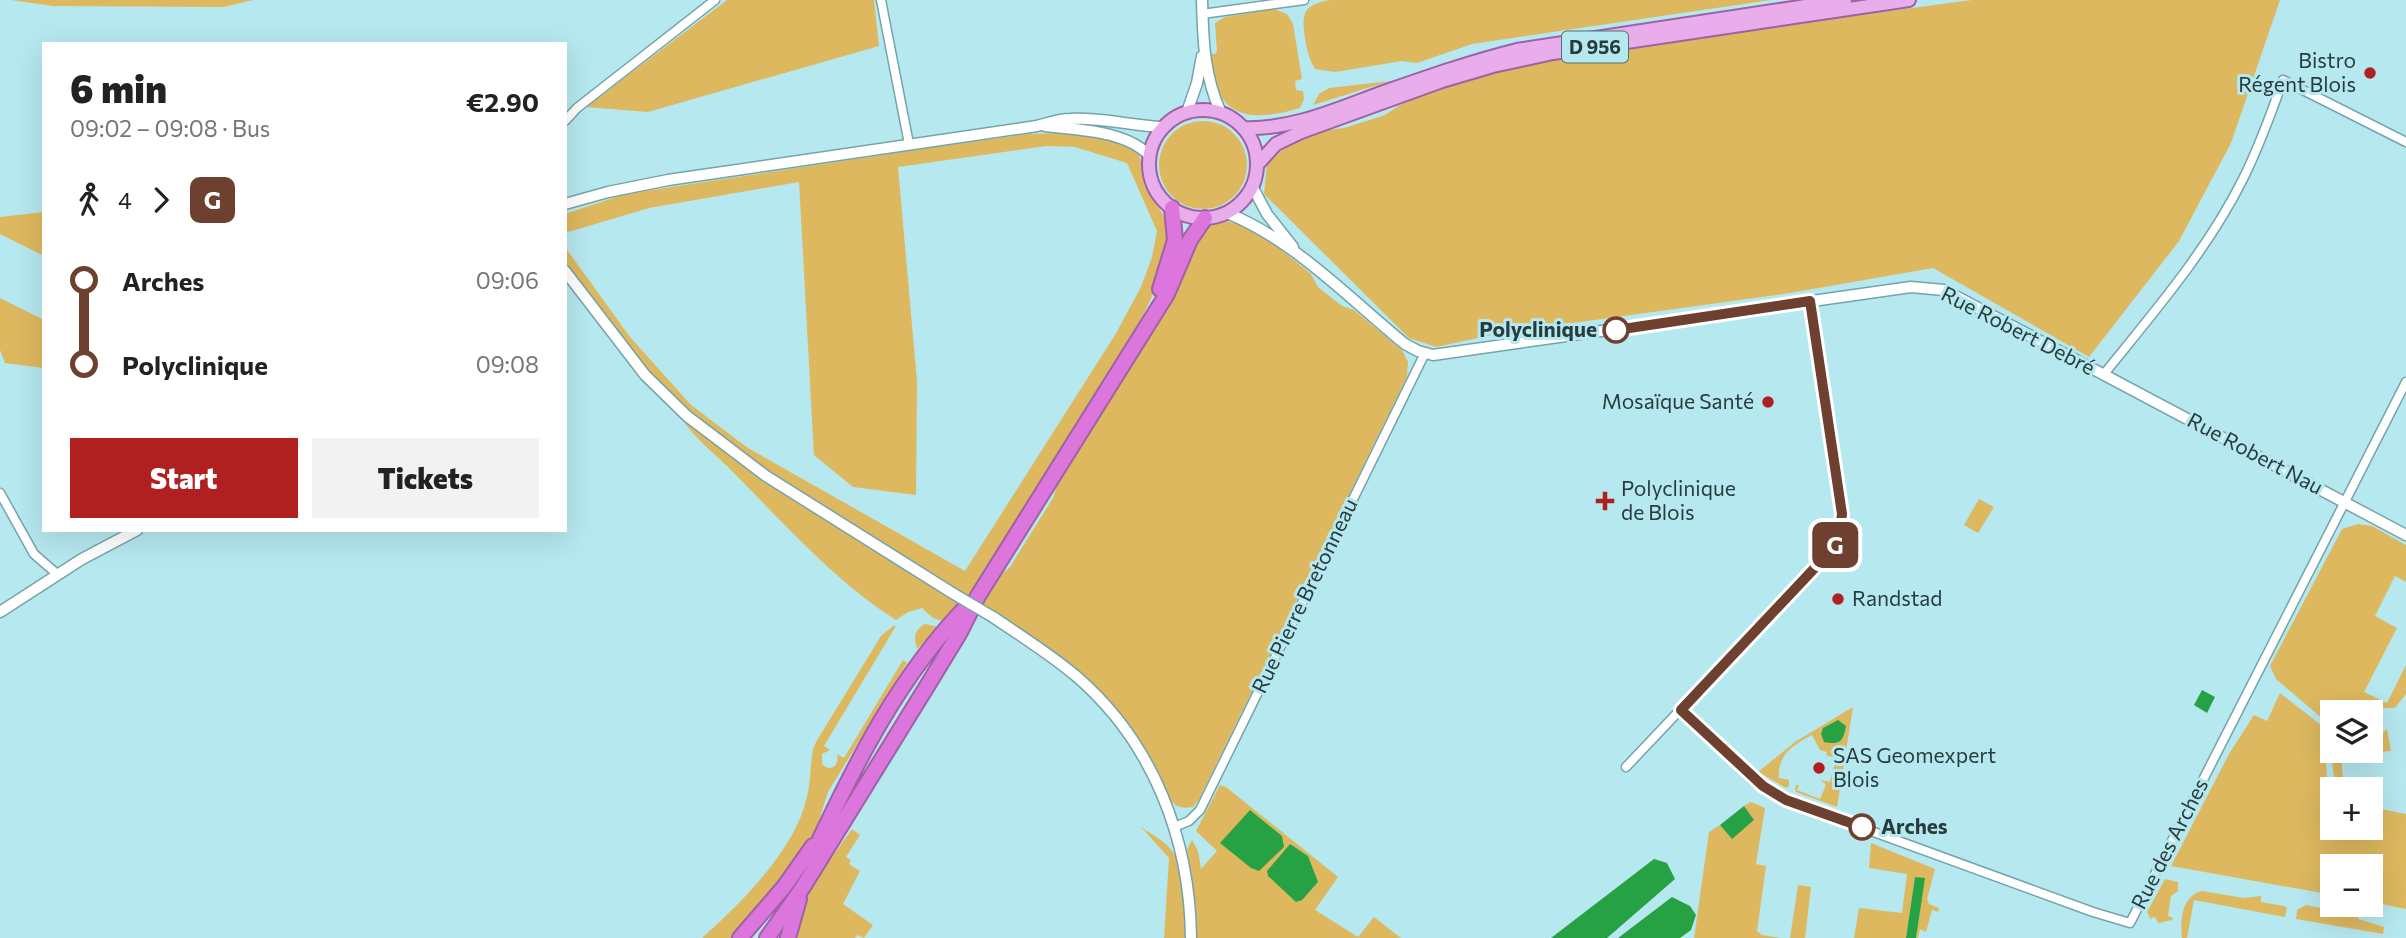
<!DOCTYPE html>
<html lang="en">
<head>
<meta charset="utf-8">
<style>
  :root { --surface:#fff; --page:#f2f2f2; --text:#222; --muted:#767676; --accent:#b12020 }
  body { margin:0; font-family:Commissioner,sans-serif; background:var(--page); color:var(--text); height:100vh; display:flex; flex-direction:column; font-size:26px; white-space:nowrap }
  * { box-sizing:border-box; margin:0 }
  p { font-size:23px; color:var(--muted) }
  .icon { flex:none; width:38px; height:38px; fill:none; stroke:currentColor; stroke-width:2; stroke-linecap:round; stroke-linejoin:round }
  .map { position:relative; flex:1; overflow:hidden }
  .details { position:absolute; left:42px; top:42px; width:525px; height:490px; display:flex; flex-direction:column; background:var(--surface); border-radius:0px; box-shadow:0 7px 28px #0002 }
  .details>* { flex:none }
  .badge { padding:0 14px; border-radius:10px; font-size:24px; line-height:46px }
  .tools { position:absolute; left:2320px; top:700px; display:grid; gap:14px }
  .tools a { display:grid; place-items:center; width:63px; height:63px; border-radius:0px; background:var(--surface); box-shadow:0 7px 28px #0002; font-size:35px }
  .map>.badge { position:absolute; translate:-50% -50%; box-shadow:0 0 0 4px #fff }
  .legs { display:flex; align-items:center; gap:10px; height:77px; padding:0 28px; font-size:23px }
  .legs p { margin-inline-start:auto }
  .overview { display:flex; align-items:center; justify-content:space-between; height:119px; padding:0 28px }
  h1 { font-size:38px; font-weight:800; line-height:52px }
  .primary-button { display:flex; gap:14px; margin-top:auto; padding:14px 28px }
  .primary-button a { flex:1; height:80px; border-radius:0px; background:var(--accent); color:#fff; font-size:28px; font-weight:800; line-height:80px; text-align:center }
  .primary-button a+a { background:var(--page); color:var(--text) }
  ul { padding:0 28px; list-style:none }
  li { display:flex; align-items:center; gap:24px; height:84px; font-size:26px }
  li i { display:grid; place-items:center; width:10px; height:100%; margin:0 9px; background:currentColor }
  li i::after { content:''; width:18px; height:18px; margin:-9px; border:5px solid; border-radius:50%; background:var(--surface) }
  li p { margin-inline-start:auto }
  li:first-child i { background:linear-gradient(#0000 50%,currentColor 0) }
  li:last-child i { background:linear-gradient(currentColor 50%,#0000 0) }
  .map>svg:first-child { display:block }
  .green { fill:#ddb85f }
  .water { fill:#26a143 }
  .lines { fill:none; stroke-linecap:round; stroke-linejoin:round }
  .minor-casing { stroke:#74a4aa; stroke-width:11 }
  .tertiary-casing { stroke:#74a4aa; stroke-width:13 }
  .primary-casing { stroke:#9d62a5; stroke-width:16 }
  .motorway-casing { stroke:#9d62a5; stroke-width:18 }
  .minor { stroke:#fff; stroke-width:8 }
  .tertiary { stroke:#fff; stroke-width:10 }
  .primary { stroke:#eaadeb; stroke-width:12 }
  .motorway { stroke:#dc76dd; stroke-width:14 }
  .tertiary-bridge-casing { stroke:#74a4aa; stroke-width:13; stroke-linecap:butt }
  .tertiary-bridge { stroke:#fff; stroke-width:10 }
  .line-1-casing { stroke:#fff; stroke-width:16 }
  .line-1 { stroke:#6e4030; stroke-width:10 }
  .poi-dot { fill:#b12020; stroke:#b6e8ef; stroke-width:2.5 }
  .stop-1-dot { fill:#fff; stroke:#6e4030; stroke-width:3.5 }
  .labels { text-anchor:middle; stroke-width:6; stroke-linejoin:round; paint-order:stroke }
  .shield { fill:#b6e8ef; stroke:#537073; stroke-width:2 }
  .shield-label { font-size:19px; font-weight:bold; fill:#283c3e }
  .poi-label { font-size:21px; fill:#283c3e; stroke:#b6e8ef; text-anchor:start }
  .stop-label { font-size:21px; font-weight:bold; fill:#283c3e; stroke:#b6e8ef; text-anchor:end }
  .street-label { font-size:21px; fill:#283c3e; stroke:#b6e8ef }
</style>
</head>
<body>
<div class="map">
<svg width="2406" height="938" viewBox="0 0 2406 938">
  <rect width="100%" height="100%" fill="#b6e8ef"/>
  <path class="green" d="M11,0H253L223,7L53,6Z
    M727,0H874L879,46L648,112L586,107Z
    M1331,0H1771L1472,44L1417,63L1402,61L1335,72L1315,69C1309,59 1307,51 1305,38C1301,13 1304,4 1331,0Z
    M1972,0H2280L2231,143L2179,241L2089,357L1933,268L1790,293L1501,333L1436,347L1409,338L1264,194L1267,163L1283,149L1310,132L1344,128L1385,115L1409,99L1511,67L1686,38Z
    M1274,9L1287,14L1293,24L1302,79L1295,81L1296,90L1303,91L1304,99L1300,108C1273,116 1235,124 1219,93C1213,81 1213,67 1211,54H1215L1217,51L1215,23L1225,17Z
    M1390,81L1313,105L1319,94L1329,88Z
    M1159 165a44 44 0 1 1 88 0a44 44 0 1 1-88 0Z
    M1057,133L1080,134L1135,147C1145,162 1139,175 1146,189C1152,201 1162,209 1166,222C1176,252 1155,289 1143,316L983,577L967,596L758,466L698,420L692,411L683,408L657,383L565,264V247L630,337L691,405L748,448L965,571L1115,335L1141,287L1152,257L1157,231L1127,163L1075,147L1047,146L898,167L917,381L916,495L853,487L814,455L799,182L649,208L565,233V214L625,194L935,147L1028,134Z
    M44,212V256L0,234V217Z
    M1226,221L1250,227L1269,240L1311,274L1318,287L1342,306L1354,310L1402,350L1408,362L1407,377L1199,799L1193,807C1181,809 1175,807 1168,797L1098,692L1063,658L980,604L994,581L1010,567L1053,498L1061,473L1199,233L1209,224Z
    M0,298L44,320V368L5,363L0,350Z
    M681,417L732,458L962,604L945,622L933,618L922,608L908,612L896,620C833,580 781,520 728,467C715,454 689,433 681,417Z
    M1979,499L1994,507L1978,533L1964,525Z
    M2358,524L2372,526L2406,545V582L2395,576L2375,616L2397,628L2364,692L2387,703L2406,665V694L2395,708L2337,707L2328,711L2323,719L2276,679L2270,666L2342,529Z
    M925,624L939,627L917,649C914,638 913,631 925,624Z
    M893,626H896L824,746L830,750L822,754V764C831,773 840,765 837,754L844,758L903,660L907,663L828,792L817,826L802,853L765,901L732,938H702C741,903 795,850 807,797C811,781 810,765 813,749L816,742L881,636Z
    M2280,693L2321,725L2324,733L2327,778L2333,794V828H2371V807L2406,814V909L2371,902V866H2333V895L2171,866L2229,754L2254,715L2267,721Z
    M1853,707L1837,807L1796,792L1795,789L1796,785H1799L1797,790L1820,799L1826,785L1821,780L1830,782L1836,758L1826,755L1827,752L1820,750L1812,735C1793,745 1777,755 1779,778L1789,780V786L1786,788L1758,772L1795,742Z
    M2387,729L2391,751L2341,755L2334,751H2371V730L2378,737Z
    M2331,754L2341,758L2344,789H2340L2335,784Z
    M1220,785L1226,787L1338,877L1315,910L1358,937L1374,917L1401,938H1196V914L1187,850L1192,840L1198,851L1201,869L1217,851L1196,831Z
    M1751,802L1765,808L1756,864L1766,866L1757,931L1762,935L1781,938H1694L1709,832L1720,825L1732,838L1754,820L1744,806Z
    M1141,827C1151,834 1165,841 1172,851C1187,869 1185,915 1187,938H1164L1169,858Z
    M852,829L860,835L846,857L851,860L849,864L860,871L843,904L873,925L864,938L858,935L855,938H793L800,912L812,885Z
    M1871,843L1935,869L1927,899L1929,904L1939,908L1938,912L1932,910L1926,932L1920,929L1918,938H1916L1924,879L1915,877L1906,938H1854L1859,908L1902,913L1907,874L1869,868Z
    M2165,879L2178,882V891L2171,896L2168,916L2173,918L2172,920L2158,923L2156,918L2152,917L2151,920L2147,912Z
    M1798,885L1811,887L1805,938H1790Z
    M2202,891L2244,898L2261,896V902L2284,906L2287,908L2285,917L2194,900L2187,938H2182C2180,919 2182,896 2202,891Z
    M2306,905L2358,915V919L2384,927L2383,934L2296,919L2297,910Z"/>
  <path class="water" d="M2202,690L2215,697L2207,713L2194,705Z
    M1838,720L1846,726C1843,742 1840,745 1824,742L1821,734L1823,728Z
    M1744,806L1754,820L1732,839L1720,825Z
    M1250,810L1282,836L1284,847L1259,871L1251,868L1220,843Z
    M1290,844L1308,856L1318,882L1302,900L1296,902L1268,876L1267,871Z
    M1654,859L1667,863L1675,879L1607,938H1551Z
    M1915,877L1925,878L1916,938H1906Z
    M1672,897L1690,906L1696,915L1691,930L1680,938H1618Z"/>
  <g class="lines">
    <defs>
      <path id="minor" d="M881,0L909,144
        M1202,14L1304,0
        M565,121L577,108L715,0
        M2104,374C2154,312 2207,251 2243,179C2259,147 2271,114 2283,80L2406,142
        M0,493L34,554L57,574
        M1681,710L1753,780L1786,800L2093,912L2130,923L2406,382
        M1626,767L1825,557L1839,537L1841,514L1810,301
        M1174,827L1189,821L1200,810L1425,353"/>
      <path id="tertiary" d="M1202,0C1203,40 1204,76 1221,113
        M1187,112L1197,83L1202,56
        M1045,126C1078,130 1125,130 1150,156
        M1252,186L1267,214L1293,247
        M565,204L608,192L668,180L1037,126C1048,123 1059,119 1070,119C1101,117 1132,126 1163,127
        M1227,213C1293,239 1350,299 1405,344L1418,351L1433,355L1911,287L1944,290L2406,535
        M565,271L645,375L687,416L766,476L954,594
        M0,612L82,559L137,530
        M993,617C1021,636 1050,654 1076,676C1153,742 1190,839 1191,938"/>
      <path id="primary" d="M1149 164a54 54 0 1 1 108 0a54 54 0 1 1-108 0Z
        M1243,128C1290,130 1335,110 1378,94C1424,78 1469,62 1517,50L1845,0
        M1257,165L1276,144L1301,132L1442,81L1493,66L1553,53L1909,0"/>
      <path id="motorway" d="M1160,289L1175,240L1172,208
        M812,856C854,766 899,675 969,604
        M740,938L784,887L813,846
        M767,938L803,887L929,683L960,632L978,596L1167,294L1190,240L1205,218
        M788,938L799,899"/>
    </defs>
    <use href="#minor" class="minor-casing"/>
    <use href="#tertiary" class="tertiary-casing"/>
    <use href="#primary" class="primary-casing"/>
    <use href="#motorway" class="motorway-casing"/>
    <use href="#minor" class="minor"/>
    <use href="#tertiary" class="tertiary"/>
    <use href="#primary" class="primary"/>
    <use href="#motorway" class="motorway"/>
    <defs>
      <path id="tertiary-bridge" d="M954,594L993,617"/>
    </defs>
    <use href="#tertiary-bridge" class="tertiary-bridge-casing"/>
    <use href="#tertiary-bridge" class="tertiary-bridge"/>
  </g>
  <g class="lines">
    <defs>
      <path id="line-1" d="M1616,330L1810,301L1842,514L1839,537L1825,557L1681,710L1763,786L1786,800L1862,827"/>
    </defs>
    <use href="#line-1" class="line-1-casing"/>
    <use href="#line-1" class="line-1"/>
  </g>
  <g class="poi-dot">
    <circle cx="2370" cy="73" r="7"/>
    <circle cx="1768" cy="402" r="7"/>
    <path d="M1601.5 490.5h7v7h7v7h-7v7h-7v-7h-7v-7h7z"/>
    <circle cx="1838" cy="599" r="7"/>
    <circle cx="1819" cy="768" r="7"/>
  </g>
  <g class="stop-1-dot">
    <circle cx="1616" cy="330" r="12"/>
    <circle cx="1862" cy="827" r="12"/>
  </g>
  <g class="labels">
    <rect class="shield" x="1562" y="31.5" width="66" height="31" rx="5"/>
    <g class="shield-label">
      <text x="1595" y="54">D 956</text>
    </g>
    <g class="poi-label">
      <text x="2356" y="68" text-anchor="end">Bistro<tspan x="2356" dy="24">Régent Blois</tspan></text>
      <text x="1754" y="409" text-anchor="end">Mosaïque Santé</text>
      <text x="1621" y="496">Polyclinique<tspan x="1621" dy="24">de Blois</tspan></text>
      <text x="1852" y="606">Randstad</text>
      <text x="1833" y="763">SAS Geomexpert<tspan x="1833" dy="24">Blois</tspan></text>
    </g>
    <g class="stop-label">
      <text x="1597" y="337">Polyclinique</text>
      <text x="1881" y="834" text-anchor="start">Arches</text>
    </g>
    <g class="street-label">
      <text transform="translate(2018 331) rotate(27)" y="7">Rue Robert Debré</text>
      <text transform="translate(2255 454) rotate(28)" y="7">Rue Robert Nau</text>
      <text transform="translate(1305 596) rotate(-64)" y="7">Rue Pierre Bretonneau</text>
      <text transform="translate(2170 844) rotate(-63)" y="7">Rue des Arches</text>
    </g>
  </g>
</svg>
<div class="tools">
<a><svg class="icon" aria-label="layers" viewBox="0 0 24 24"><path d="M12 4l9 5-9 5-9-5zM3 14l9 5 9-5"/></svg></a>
<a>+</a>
<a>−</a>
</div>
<b class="badge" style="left:1835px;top:545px;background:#6e4030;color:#fff">G</b>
<section class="details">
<div class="overview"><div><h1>6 min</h1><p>09:02 – 09:08 · Bus</p></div><b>€2.90</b></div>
<div class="legs"><svg class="icon" aria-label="walk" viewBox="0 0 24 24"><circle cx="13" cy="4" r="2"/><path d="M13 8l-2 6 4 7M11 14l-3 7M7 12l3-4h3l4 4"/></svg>4<svg class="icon" aria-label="forward" viewBox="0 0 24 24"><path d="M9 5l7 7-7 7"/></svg><b class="badge" style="background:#6e4030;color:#fff">G</b></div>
<ul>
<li><i style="color:#6e4030"></i><b>Arches</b><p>09:06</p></li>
<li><i style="color:#6e4030"></i><b>Polyclinique</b><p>09:08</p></li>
</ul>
<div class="primary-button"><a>Start</a><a>Tickets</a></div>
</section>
</div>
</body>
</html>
